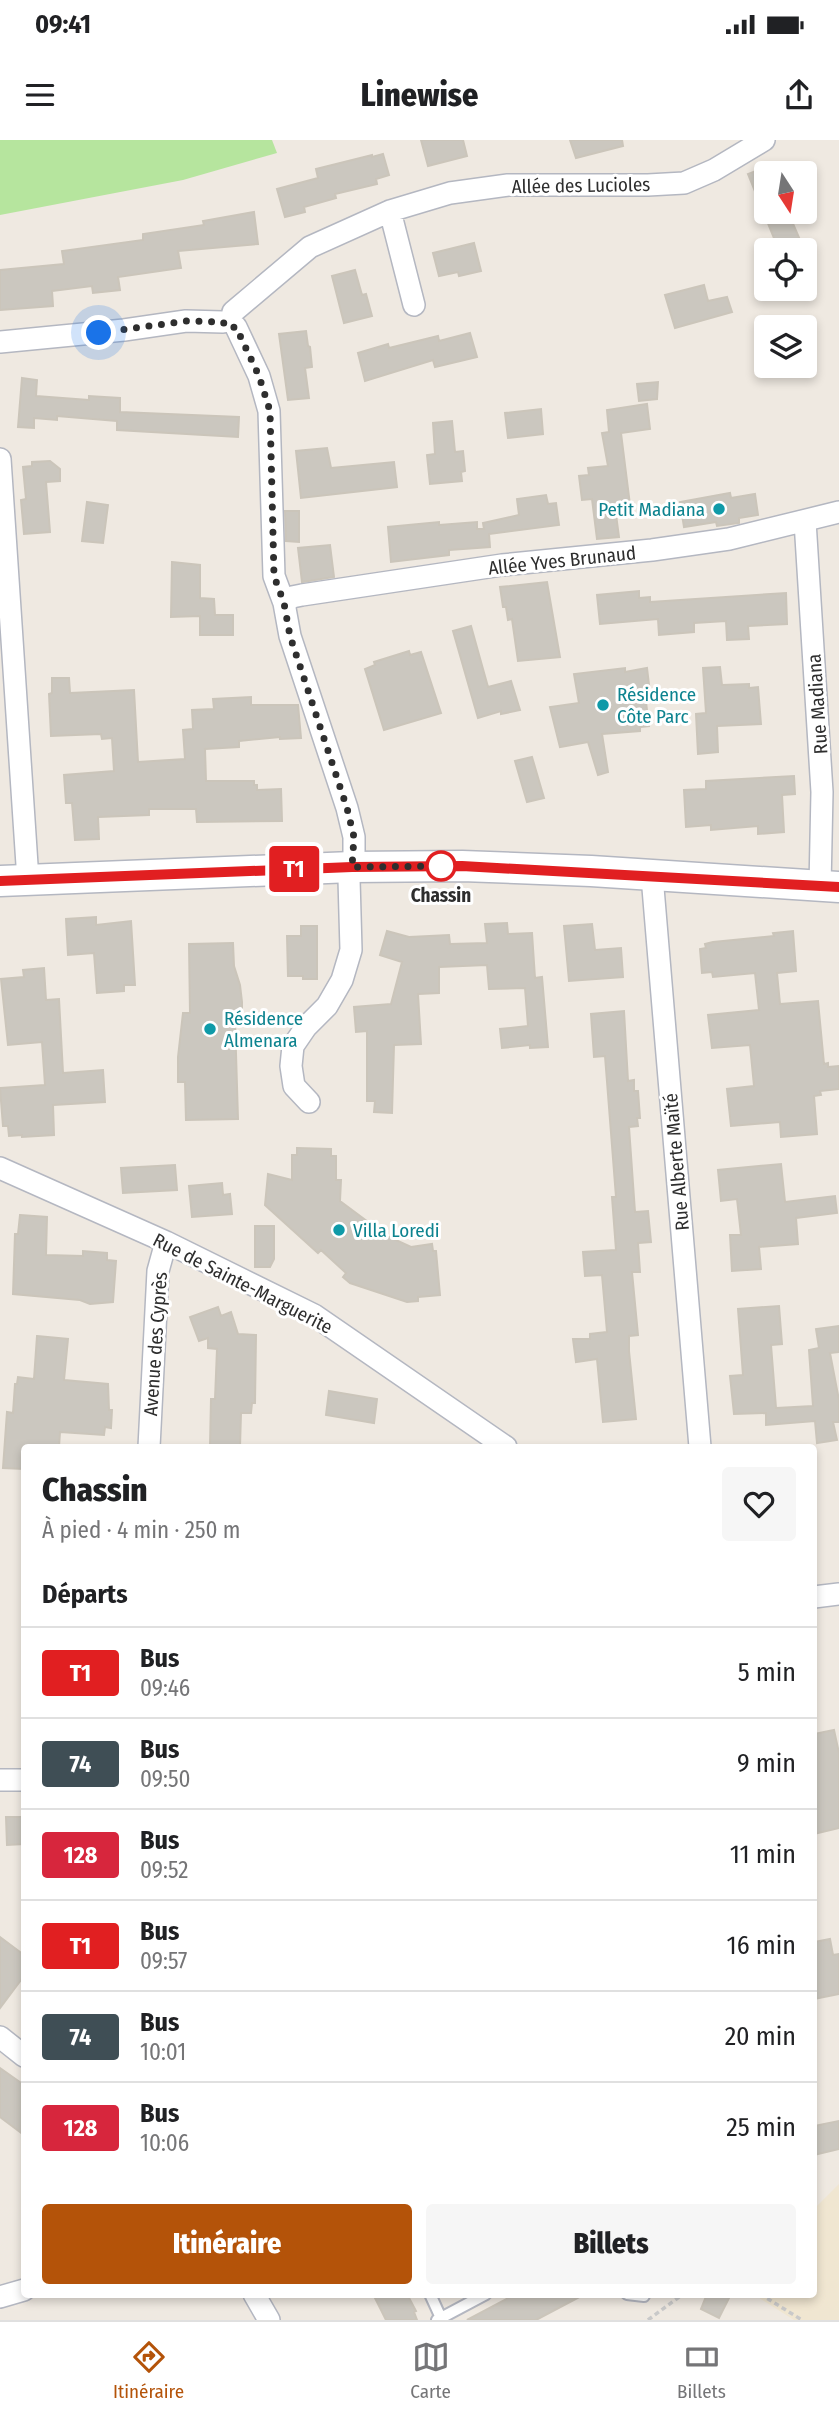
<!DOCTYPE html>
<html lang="fr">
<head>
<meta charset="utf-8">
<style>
  :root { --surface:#fff; --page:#f6f6f6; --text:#202124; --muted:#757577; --line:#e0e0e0; --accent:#b45309 }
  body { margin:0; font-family:"Fira Sans Condensed",sans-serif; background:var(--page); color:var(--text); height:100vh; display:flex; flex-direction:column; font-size:26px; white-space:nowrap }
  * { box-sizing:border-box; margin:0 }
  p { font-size:23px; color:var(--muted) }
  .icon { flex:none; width:38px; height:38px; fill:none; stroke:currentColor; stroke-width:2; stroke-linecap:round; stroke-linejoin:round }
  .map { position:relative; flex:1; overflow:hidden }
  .sheet { position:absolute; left:21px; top:1304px; width:796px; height:854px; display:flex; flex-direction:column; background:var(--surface); border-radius:7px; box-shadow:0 4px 10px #0003 }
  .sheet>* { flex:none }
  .badge { padding:0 14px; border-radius:5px; font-size:24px; line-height:46px }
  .needle { width:46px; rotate:168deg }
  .fabs { position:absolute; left:754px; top:21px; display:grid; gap:14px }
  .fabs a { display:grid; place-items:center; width:63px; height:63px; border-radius:7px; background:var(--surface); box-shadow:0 4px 10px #0003; font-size:35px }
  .you { position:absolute; width:35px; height:35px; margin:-18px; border:5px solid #fff; border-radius:50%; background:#1a73e8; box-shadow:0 0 0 10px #1a73e833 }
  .map>.badge { position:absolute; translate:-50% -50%; box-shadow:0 0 0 4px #fff }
  h2 { padding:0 21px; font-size:26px; line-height:63px }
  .round { display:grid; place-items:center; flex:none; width:74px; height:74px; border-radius:7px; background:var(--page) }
  .headline { display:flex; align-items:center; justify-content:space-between; height:119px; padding:0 21px }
  h1 { font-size:33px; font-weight:800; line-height:52px }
  .button { display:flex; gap:14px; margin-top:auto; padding:14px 21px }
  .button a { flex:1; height:80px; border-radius:7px; background:var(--accent); color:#fff; font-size:28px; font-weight:800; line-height:80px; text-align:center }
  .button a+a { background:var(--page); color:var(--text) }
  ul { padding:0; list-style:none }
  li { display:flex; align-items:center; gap:21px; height:91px; padding:0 21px; border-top:2px solid var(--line) }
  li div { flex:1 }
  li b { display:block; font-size:26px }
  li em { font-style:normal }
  li .badge { min-width:77px; font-weight:700; text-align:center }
  .status { display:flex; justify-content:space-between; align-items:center; height:49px; padding:0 35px; background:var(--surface); direction:ltr }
  .status svg { height:19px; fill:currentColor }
  header { display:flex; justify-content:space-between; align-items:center; height:91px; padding:0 21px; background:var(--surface); font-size:32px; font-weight:800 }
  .menu { display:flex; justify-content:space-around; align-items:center; height:98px; border-top:2px solid var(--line); background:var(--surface); font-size:19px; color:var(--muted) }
  .menu a { display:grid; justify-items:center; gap:4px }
  .menu .active { color:var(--accent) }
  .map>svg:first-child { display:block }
  .education { fill:#f0e6d1 }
  .green { fill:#b6e59e }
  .building { fill:#cbc7bf; stroke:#cbc5ba; stroke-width:2 }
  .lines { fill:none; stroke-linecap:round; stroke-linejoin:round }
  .service-casing { stroke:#b4b7c1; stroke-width:14 }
  .minor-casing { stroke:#b4b7c1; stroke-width:24 }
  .secondary-casing { stroke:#b4b7c1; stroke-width:33 }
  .path { stroke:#c9c9c9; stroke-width:3.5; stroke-dasharray:5 3.5; stroke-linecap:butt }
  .service { stroke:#fff; stroke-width:10 }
  .minor { stroke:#fff; stroke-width:21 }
  .secondary { stroke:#fff; stroke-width:30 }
  .line-casing { stroke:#fff; stroke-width:16 }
  .line { stroke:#e11f21; stroke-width:10 }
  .walk { stroke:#2e2e2e; stroke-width:7; stroke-dasharray:0 12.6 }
  .culture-dot { fill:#0f9aa8; stroke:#fff; stroke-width:2.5 }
  .stop-dot { fill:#fff; stroke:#e11f21; stroke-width:3.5 }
  .labels { text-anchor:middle; stroke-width:6; stroke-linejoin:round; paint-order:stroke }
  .street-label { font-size:19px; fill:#2e2e2e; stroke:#fff }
  .culture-label { font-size:19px; fill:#0d838f; stroke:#fff; text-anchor:start }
  .stop-label { font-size:19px; font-weight:bold; fill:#2e2e2e; stroke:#fff }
</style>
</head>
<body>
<div class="status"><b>09:41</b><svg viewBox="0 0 49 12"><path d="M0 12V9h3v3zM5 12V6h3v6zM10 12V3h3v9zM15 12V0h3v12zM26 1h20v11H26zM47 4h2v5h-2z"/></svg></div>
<header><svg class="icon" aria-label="menu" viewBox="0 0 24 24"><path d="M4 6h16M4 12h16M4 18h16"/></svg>Linewise<svg class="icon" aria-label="share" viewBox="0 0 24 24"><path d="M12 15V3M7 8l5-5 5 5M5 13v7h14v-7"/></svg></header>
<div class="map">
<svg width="839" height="2180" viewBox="0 0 839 2180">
  <rect width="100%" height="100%" fill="#efe9e1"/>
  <path class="education" d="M839,2044V2180H794L753,2154H814V2069Z"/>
  <path class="green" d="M0,0H272L277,13L183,40L0,75Z"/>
  <path class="building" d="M421,0H463L467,16L428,26Z
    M570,0H622L623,6L576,18Z
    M383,14L389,35L376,39L377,44L335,54L336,58L304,67L305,72L285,77L277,49L318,38L316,29L372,15V17Z
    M766,27V72H788L800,100L778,108L748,34Z
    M254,72L258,104L178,111L181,128L118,137L120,150L93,153L92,146L52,151L53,166L0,170V130L64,124L62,111L143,100V94L204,85L203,81Z
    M474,103L481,131L459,136L458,132L439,136L433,113Z
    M355,130L362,155L366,154L372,176L344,183L332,136Z
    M704,145L708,161L727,157L732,172L675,188L665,155Z
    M306,191L308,206L310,207L312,227L305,228L309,258L288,260L279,194Z
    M470,193L477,217L435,227L433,220L365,241L358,213L388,204L389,208L438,196L439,201Z
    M22,238L37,240L36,256L89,260V256L120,258V272L239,277L238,297L117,290V281L57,276V280L34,278V288L18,287Z
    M658,242L657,259L639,261L637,244Z
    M647,264L650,289L621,293L630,365L615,367L619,397L597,399L592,359L582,360L579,336L589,335L588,328L608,326L602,293L609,292L607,270Z
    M541,269L543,294L508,298L505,273Z
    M452,281L455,312L463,311L465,331L461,332L462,341L430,344L427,315L435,314L433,283Z
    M327,308L331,328L394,322L397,347L301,358L296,311Z
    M50,321L60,329V341L46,342L50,392L24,394L21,360L26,359L23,327L32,326V322Z
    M730,353L731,358L755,354L758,375L739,378V383L717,386L716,382L684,387L680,362Z
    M546,355L548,364L556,363L559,385L489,394L490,407L449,410V415L391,422L388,387L439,382V385L477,382V389H484L483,383L519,375L517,359Z
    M87,362L108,365L103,403L82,401Z
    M285,371H299V402L286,401Z
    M330,405L334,437L302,442L298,408Z
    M172,422L200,425V458L214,459L215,475H233V495H200V476L171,477Z
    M547,442L560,517L518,521L512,479L508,480L506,467H503L500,447Z
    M639,451V458L650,457V462L786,453L787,484L748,486L749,499L727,500L726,481L694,483V492L659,495L658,479L600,484L597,455Z
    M471,486L488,547L511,541L520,570L501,574V571L478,578L453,491Z
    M409,511L410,515L421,512L441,573L384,590L365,529L375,525L374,522Z
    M720,527L722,545L749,544V548L758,547L761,584L717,586L718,612L698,614L696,574L706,573L703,528Z
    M625,528V532L647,528L650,553L645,554L649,586L640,587V591L602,594L608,632L598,635L588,602L560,607L550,567L579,563L574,534Z
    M52,538H69L70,553L134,550L138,622L185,619L183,590L193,589L192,570L214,569L213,559L251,557V565H298L301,598L280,599V597L239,601V607L205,609L206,641H254V645H257V650L281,649L282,681L197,682L196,669H149V675L98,677L99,699L75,700L72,663H66L64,635L114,631L112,598L102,599L101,594L51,596L49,554L52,553Z
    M532,617L544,658L527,662L515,621Z
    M794,636L795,654L782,655L784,692L758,694V686L711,690V685L686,687L684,650L706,649V641Z
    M96,777V785L131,781L135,845H124V851L97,853L94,813L68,815L66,779Z
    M507,783L508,794L532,793L535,838L542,837L548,907L530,908V905L502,908L500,889L528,886L525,848L489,849L487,825L439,827V853L418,854L421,904L394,905L392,973L374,972L375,961H367V891L356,892L354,867L391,864L402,822L380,815L387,791L409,797L449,795L450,804L487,803L485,784Z
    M592,784L595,810L621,808L623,837L569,841L564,786Z
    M301,786H317V839H303V836H288L287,796H301Z
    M793,791L796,831L777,833L780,864L818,861L824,924L828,923V927L839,926V949L820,951L821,955L814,956L817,994L781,997L780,982L731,986L727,949L754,946L750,905L712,908L708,875L759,870L755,833L713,837L712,832L702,833L700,809L706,808L705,804L713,802L774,796L773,793Z
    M233,803L234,826L240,845L242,862V881H235L238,979L186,980L185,942H178V917L183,873H190L189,804Z
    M44,828L46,860L59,859L63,933L103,930L105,962L53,965L54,995L22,997V995L9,996L8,986H3L0,948L45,945L42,902L8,905L1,839L24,837L23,830Z
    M624,871L628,941L634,940V951H638L640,978H637L638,986L629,987L635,1072L648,1071L651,1102L638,1103L640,1132H632L638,1195L629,1196V1211L636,1279L603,1282L597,1219L576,1222L573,1199H590V1194L607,1192L602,1135L585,1136L583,1112L616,1110L612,1057H616L605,916L594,917L591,874Z
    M297,1008L331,1009V1016H336V1040H341L340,1061L387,1096L411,1107L432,1104L433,1111H436L440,1155L418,1157V1161L407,1162L350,1143L343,1137L346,1133L321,1110L318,1113L265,1065L268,1034L292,1040V1015H297Z
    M781,1024L785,1062L835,1056L837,1073L796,1078L798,1104L759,1107L761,1129L732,1131L730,1095H741L737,1059L721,1061L718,1030Z
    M175,1025L177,1050L123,1053L121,1028Z
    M222,1043L223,1055L230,1054L232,1074L192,1077L189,1046Z
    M20,1075L47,1077L46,1115L83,1116V1111L107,1113V1120L116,1121L113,1162L90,1164L80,1160L13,1154L15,1094H18Z
    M255,1086H274V1119L270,1127H255Z
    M779,1166L782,1204L771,1205L776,1268L813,1266L809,1210L819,1208L816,1189L839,1186V1212L830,1213L839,1260V1282H833L837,1300L817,1303L815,1281L766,1285V1273L734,1274L730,1236L743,1235L738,1169Z
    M218,1167L221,1176L231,1172L238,1194L256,1195L255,1263H252L251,1273H241L240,1307H210L211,1259H215L217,1209L208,1208V1198L199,1201L190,1177Z
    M37,1196L68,1199L64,1240L108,1244L109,1270H112L111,1288L105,1287L104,1295L60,1292L59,1307H24V1329L3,1328L7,1272L13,1273L15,1244H17L18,1237L34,1239Z
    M329,1251L377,1259L374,1283L326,1275Z
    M834,1590L839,1613V1688L814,1694V1594Z
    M6,1677H24V1704L7,1705Z
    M0,1797L24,1815V1836L0,1868Z
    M830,1799L833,1815L839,1814V1854L814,1859V1802Z
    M0,1928L24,1945V1995L0,1977Z
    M839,1981V2009L814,2015V1986Z
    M373,2154H407L416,2171L414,2172L417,2180H386Z
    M516,2154H585L536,2180H467Z
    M707,2154H731L719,2178L701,2169Z"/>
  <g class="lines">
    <defs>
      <path id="service" d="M430,2154L441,2178L437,2180
        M627,2154L644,2156
        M441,2178L486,2154"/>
      <path id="minor" d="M390,71L414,165
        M233,172L310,107L390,71L450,53L508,45H648L684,43L714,30L764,0
        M236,187L259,236L269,271L274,436L284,463L290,496L347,668L354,697V715L349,739L351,810L342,840L327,866L306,887L293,906L291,926L294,946L309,962
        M0,202L124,190L186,181L223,182
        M0,319L28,740
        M805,381L822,652L820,746
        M284,463L292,457L302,455L502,425L652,410L729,399L839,372
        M652,736L700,1307
        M0,1028L166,1102L314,1175L506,1307
        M149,1307L158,1131L166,1102
        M814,1457L839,1454
        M0,1640H24
        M0,1897L24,1916
        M254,2154L269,2180
        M0,2157L24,2150"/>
      <path id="secondary" d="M0,741L352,727L462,726L591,731L839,747"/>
    </defs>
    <use href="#service" class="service-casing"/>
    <use href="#minor" class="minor-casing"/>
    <use href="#secondary" class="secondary-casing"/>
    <path class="path" d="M760,2154L802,2180
      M648,2180L683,2154"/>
    <use href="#service" class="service"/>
    <use href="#minor" class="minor"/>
    <use href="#secondary" class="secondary"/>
  </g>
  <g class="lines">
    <defs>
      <path id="line" d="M0,741L352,727L462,726L839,747"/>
    </defs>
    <use href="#line" class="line-casing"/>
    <use href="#line" class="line"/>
    <path class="walk" d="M99,193L186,181L223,182L228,188L236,187L259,236L270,271L274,436L284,463L290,496L347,668L354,697L352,727L446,726H441"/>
  </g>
  <g class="culture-dot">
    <circle cx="719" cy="369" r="7"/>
    <circle cx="603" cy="565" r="7"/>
    <circle cx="210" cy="889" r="7"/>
    <circle cx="339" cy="1090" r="7"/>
  </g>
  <circle class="stop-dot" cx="441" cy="726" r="14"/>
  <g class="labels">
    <g class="street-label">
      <text transform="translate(581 45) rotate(-1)" y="7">Allée des Lucioles</text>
      <text transform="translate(562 420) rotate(-6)" y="7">Allée Yves Brunaud</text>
      <text transform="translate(817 564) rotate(-94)" y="7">Rue Madiana</text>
      <text transform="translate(676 1022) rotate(-95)" y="7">Rue Alberte Maïté</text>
      <text transform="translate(243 1143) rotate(27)" y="7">Rue de Sainte-Marguerite</text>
      <text transform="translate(155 1204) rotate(-86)" y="7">Avenue des Cyprès</text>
    </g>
    <g class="culture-label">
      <text x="705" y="376" text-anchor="end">Petit Madiana</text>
      <text x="617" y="561">Résidence<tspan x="617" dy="22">Côte Parc</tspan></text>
      <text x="224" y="885">Résidence<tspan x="224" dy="22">Almenara</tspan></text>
      <text x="353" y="1097">Villa Loredi</text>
    </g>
    <g class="stop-label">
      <text x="441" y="762">Chassin</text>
    </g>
  </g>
</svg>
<div class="fabs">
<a><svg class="needle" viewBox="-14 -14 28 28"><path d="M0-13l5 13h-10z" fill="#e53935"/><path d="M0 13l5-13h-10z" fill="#757577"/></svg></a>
<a><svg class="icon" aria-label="locate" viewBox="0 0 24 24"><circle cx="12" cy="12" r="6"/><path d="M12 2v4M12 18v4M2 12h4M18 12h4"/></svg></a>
<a><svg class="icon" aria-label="layers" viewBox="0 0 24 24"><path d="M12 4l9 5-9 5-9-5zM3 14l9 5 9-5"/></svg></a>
</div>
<div class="you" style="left:99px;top:193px"></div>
<b class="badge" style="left:294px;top:729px;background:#e11f21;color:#fff">T1</b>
<section class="sheet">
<div class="headline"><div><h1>Chassin</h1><p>À pied · 4 min · 250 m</p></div><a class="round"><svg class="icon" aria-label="heart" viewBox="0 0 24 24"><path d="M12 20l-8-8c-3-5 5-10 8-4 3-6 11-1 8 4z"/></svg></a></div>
<h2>Départs</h2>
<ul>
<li><span class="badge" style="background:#e11f21;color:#fff">T1</span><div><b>Bus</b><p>09:46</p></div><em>5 min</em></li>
<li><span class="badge" style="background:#3f4e55;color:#fff">74</span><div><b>Bus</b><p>09:50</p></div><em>9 min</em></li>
<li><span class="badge" style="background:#d7263d;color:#fff">128</span><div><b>Bus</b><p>09:52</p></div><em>11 min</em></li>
<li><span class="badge" style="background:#e11f21;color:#fff">T1</span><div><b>Bus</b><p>09:57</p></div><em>16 min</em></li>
<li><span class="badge" style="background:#3f4e55;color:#fff">74</span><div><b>Bus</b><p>10:01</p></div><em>20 min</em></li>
<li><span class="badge" style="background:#d7263d;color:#fff">128</span><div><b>Bus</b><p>10:06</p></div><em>25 min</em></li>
</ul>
<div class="button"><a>Itinéraire</a><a>Billets</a></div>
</section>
</div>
<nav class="menu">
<a class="active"><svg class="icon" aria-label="directions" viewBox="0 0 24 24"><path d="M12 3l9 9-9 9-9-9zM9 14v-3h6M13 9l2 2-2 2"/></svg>Itinéraire</a>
<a><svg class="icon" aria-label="map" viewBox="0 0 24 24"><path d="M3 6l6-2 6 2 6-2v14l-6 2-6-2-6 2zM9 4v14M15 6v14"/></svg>Carte</a>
<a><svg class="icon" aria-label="tickets" viewBox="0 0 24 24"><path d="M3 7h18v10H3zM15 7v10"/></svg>Billets</a>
</nav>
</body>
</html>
